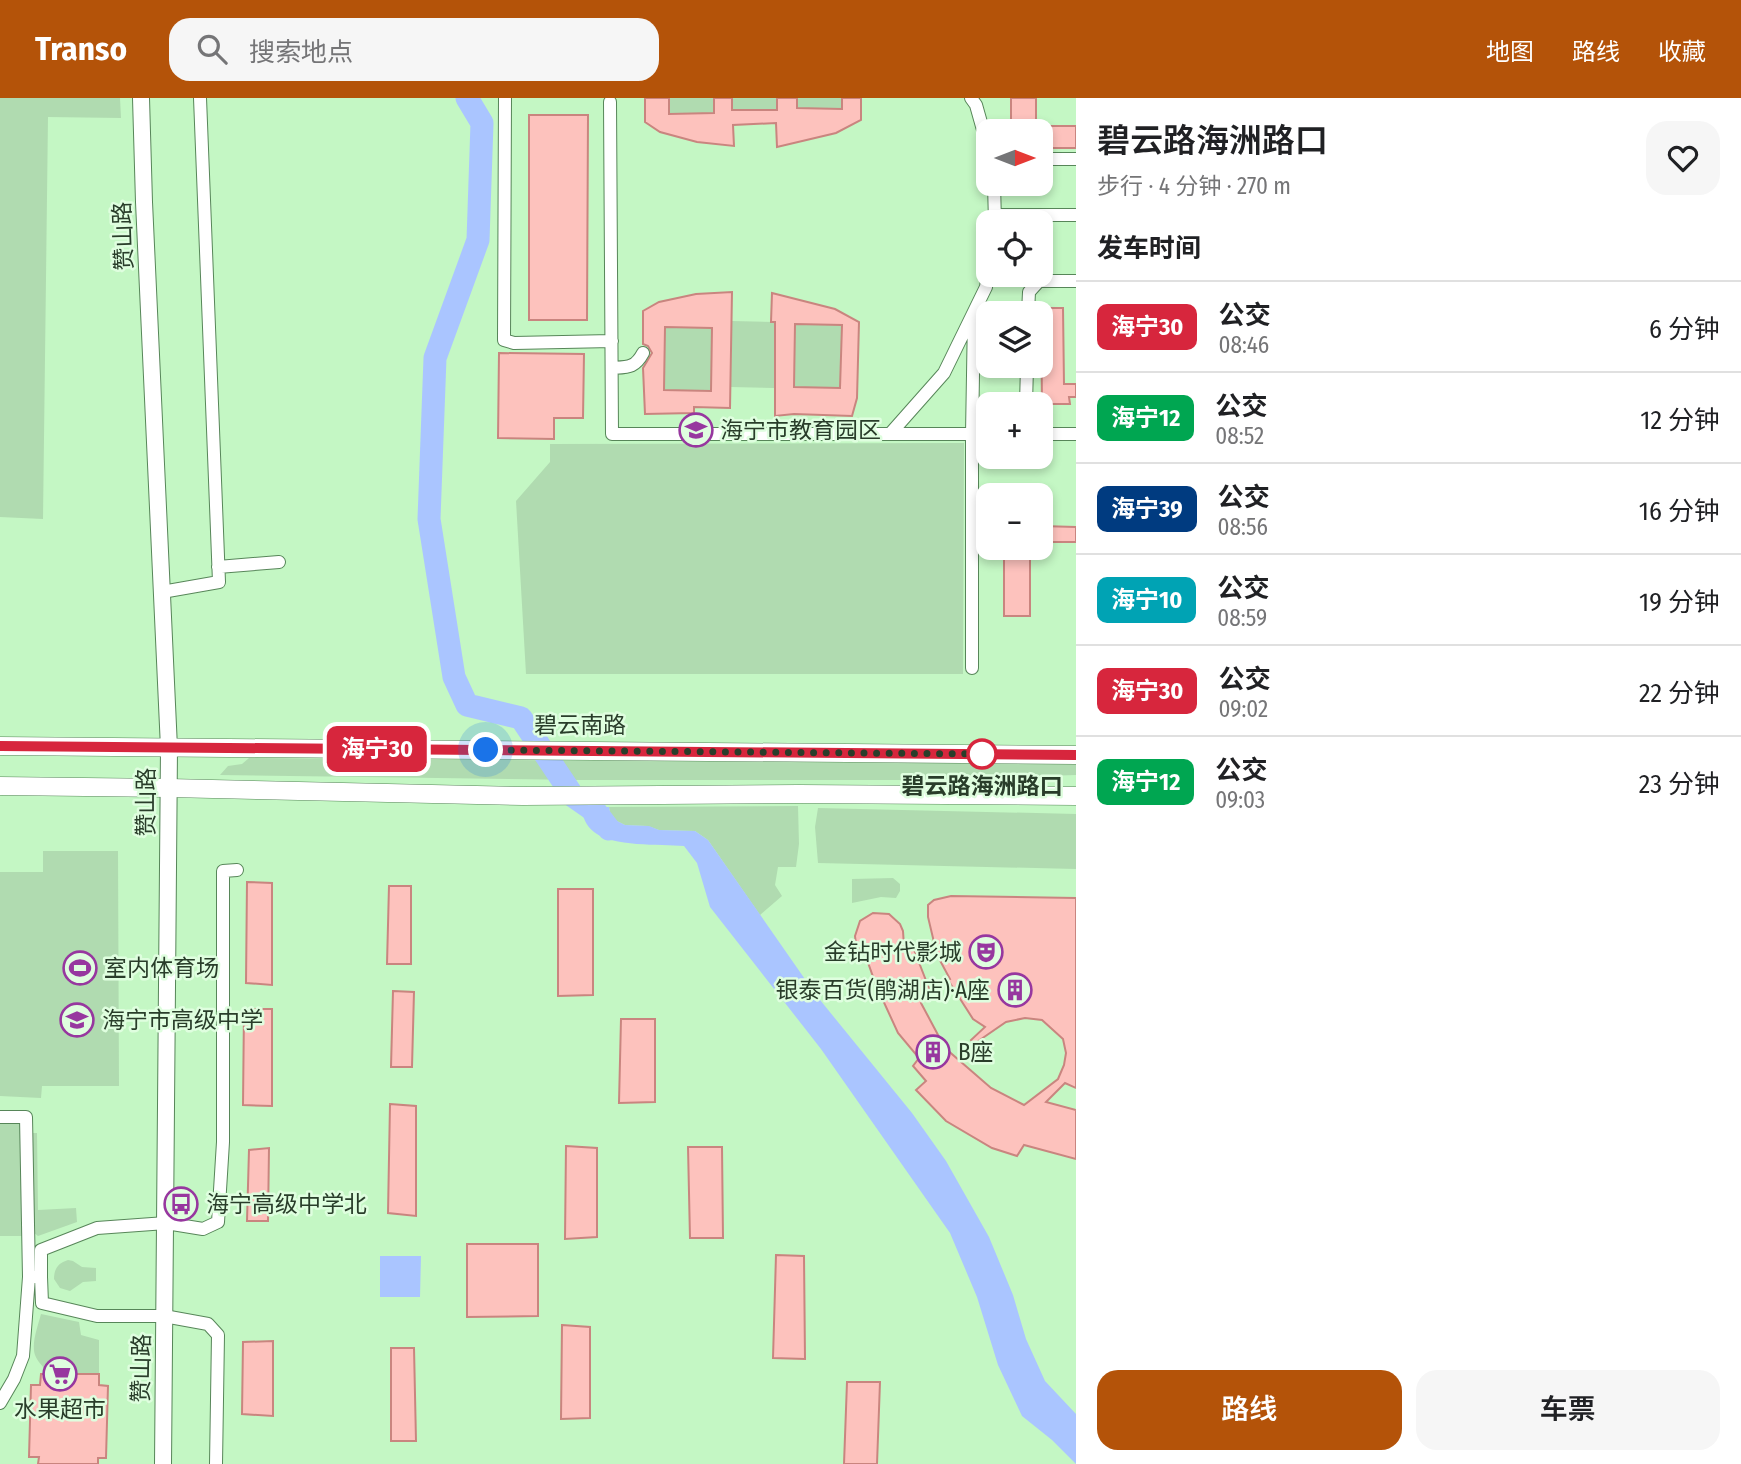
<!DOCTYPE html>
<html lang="zh">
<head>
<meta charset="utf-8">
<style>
  :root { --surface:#fff; --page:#f6f6f6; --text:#202124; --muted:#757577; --line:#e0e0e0; --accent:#b45309 }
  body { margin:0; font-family:"Fira Sans Condensed","Noto Sans SC",sans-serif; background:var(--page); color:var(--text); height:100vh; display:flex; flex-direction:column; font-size:26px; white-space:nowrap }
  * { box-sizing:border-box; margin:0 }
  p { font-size:23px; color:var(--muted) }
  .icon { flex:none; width:38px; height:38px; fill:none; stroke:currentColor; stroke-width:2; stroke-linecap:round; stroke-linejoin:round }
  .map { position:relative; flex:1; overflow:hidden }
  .side { display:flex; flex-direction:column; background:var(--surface); width:665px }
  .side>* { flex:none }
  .badge { padding:0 14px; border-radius:10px; font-size:24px; line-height:46px }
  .needle { width:46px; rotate:90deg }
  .fabs { position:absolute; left:976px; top:21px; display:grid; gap:14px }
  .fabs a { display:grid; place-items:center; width:77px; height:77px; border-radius:14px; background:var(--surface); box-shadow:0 4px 10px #0003; font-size:35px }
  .you { position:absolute; width:35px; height:35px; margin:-18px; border:5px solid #fff; border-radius:50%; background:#1a73e8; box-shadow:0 0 0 10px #1a73e833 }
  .map>.badge { position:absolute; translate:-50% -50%; box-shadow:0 0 0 4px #fff }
  h2 { padding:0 21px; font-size:26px; line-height:63px }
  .round { display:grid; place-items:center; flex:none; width:74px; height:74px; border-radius:21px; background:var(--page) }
  .head { display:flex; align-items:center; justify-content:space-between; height:119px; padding:0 21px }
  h1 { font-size:33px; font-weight:600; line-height:52px }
  .primary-button { display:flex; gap:14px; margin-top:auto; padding:14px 21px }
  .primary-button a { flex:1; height:80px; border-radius:21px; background:var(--accent); color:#fff; font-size:28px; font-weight:600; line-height:80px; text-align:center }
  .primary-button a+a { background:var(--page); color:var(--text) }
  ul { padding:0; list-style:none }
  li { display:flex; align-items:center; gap:21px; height:91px; padding:0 21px; border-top:2px solid var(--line) }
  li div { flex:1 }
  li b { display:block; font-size:26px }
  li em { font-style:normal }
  li .badge { min-width:77px; font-weight:700; text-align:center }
  header { display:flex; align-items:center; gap:42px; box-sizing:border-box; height:98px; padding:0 35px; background:var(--accent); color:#fff }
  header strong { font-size:33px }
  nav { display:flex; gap:38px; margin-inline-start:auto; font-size:24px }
  .search { width:490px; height:63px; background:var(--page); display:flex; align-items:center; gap:18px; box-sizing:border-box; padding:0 24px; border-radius:21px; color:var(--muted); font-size:26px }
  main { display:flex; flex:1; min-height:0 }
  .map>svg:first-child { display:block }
  .green { fill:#b0dbb0 }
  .water { fill:#aac5ff }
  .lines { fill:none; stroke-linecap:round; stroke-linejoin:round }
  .river { stroke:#aac5ff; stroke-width:23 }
  .building { fill:#fdc2bd; stroke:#c9857f; stroke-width:2; fill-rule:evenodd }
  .street-casing { stroke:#578659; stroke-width:14 }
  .secondary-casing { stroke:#578659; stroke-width:18 }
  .primary-casing { stroke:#578659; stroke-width:19 }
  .street { stroke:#fff; stroke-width:12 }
  .secondary { stroke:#fff; stroke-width:16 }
  .primary { stroke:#fff; stroke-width:18 }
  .line-casing { stroke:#fff; stroke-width:16 }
  .line { stroke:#d7263d; stroke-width:10 }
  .walk { stroke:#293d2a; stroke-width:7; stroke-dasharray:0 12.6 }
  .stop-dot { fill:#fff; stroke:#d7263d; stroke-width:3.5 }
  .labels { text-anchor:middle; stroke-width:5; stroke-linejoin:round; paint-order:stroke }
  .street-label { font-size:23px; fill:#293d2a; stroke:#dffedf }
  .poi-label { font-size:23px; fill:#293d2a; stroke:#dffedf; text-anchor:start }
  .stop-label { font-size:23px; font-weight:bold; fill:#293d2a; stroke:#dffedf }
</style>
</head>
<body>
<header>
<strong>Transo</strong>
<div class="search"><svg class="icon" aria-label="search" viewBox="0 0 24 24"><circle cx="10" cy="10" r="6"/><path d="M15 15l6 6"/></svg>搜索地点</div>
<nav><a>地图</a><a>路线</a><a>收藏</a></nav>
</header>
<main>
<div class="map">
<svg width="1076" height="1366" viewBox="0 0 1076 1366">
  <rect width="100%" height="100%" fill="#c4f7c4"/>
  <path class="green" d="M0,0H120L121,20L48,19L43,421L0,419Z
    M669,0H714V15L669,16Z
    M732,0H777V12H732Z
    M797,0H842V11L797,10Z
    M732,223L775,224L774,290L731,289Z
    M795,226L842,227L840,290L794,289Z
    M665,229L712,230L711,293L664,292Z
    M964,345L963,576H526L516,403L550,364V346Z
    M249,660L1076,666V677L914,682H581L220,677L228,668L242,666Z
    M798,708L799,746L796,769H778L775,787L782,798L760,817L708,742L695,733L659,732L648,728L625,727L611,720L609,709Z
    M818,710L1076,716V771L818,765L815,729Z
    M43,753H118L119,988H42L41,1000L0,998V774H43Z
    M893,780L900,786V793L896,800L881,799L852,805V781Z
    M0,1026H26L27,1035H37L38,1112L76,1110L77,1124L38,1138L29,1131L28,1138H0Z
    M68,1162L73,1163L82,1169L96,1170V1183L83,1184L70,1193L60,1190L54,1181C54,1171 58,1165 68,1162Z
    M41,1216L79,1224L81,1237L99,1242V1276H47C44,1268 38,1265 35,1257C31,1245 38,1228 41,1216Z"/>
  <path class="water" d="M609,709L611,720L625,727L649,728L659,732L695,733L708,742L816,897L912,1015L946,1063L989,1139L1013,1197L1026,1241L1045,1283L1076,1316V1366L1052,1342L1022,1318L998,1267L977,1199L950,1135L821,951L710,809L697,765L684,748C660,746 612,749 594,734C586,728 583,719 581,710Z
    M380,1158H421L420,1199H380Z"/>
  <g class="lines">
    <path class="river" d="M467,0L482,25L478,142L435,260L429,421L454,579L467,607L521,620L573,698L596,714L609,731"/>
  </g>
  <path class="building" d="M645,0H669V16L714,15V0H732V12H777V0H797V10L842,11V0H861V22L836,35L777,49L776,25L733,27L734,48L697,44L660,34L645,24Z
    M1011,0H1036V33H1011Z
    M529,17H588L587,222H529Z
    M1041,28H1076V50H1041Z
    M732,194L730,310L694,309V315L645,316L643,270L652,255L648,248L643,246V213L659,204L696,196ZM665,229L712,230L711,293L664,292Z
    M772,195L835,211L859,224L857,300L852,318L794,316L775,318V224H771ZM795,226L842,227L840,290L794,289Z
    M1041,210H1063L1064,286H1076V299H1069L1070,306H1042Z
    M499,255L584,256L583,320H554V341L498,340Z
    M1041,428L1076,429V444H1041Z
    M1004,450H1030V518H1004Z
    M247,784L272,785V887L246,885Z
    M389,788H411V866H387Z
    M558,791H593V897L558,898Z
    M951,798L1076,800V990L1065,985L1046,1004L1076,1012V1061L1024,1047L1017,1058L992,1050L946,1023L916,992L926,983L913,968L919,960L898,935L876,887L866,859L856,846L855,838L860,823L873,815L889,816L900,826L903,833L904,848L911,844L932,898L921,905L945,950L991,990L1024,1007L1058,981L1064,967L1066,955L1063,941L1042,922L1025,920L1006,924L974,946L971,942L985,929L973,921L948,882L950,881L937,857L928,819V807L934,802Z
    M393,893L414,894L412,969H391Z
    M244,911H272V1008L243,1007Z
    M621,921H655V1004L619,1005Z
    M390,1006L416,1008V1118L388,1115Z
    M566,1048L597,1050V1139L565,1141Z
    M688,1049H722L723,1140H690Z
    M269,1050L268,1123H247L249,1052Z
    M467,1146H538V1218L467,1219Z
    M776,1157L804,1158L805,1261L773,1260Z
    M562,1227L590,1229V1320L561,1321Z
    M273,1243V1318L242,1316L243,1244Z
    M391,1250H414L416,1343H391Z
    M41,1276H99V1287L108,1288L106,1360H98V1366H38L39,1359H29L31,1287H40Z
    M847,1284H880L877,1366H844Z"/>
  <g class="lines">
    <defs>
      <path id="street" d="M505,0L504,242L514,245L612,243
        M971,0L976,7L989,53
        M610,4L612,336H890L944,275L986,189L989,167
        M1041,61H1076
        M994,86L995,124
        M996,117H1076
        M1028,215L1029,194L1039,183H1076
        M612,270C628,269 635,270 643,255
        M1026,306L1027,268
        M890,336H989
        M1041,336H1076
        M218,469L279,464
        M162,494L219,484L200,0
        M972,570V336L974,217
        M0,1019H26L29,1179
        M41,1179V1152L97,1130L166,1125L203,1131L218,1124L223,1044V773L237,772
        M0,1305L14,1281L23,1258L29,1179H41L42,1205L97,1218H164L208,1226L218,1237L216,1366"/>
      <path id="secondary" d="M141,0L144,104L169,650L163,1366"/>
      <path id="primary" d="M0,648L1076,657
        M0,688L169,690L523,698L799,696L1076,698"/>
    </defs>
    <use href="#street" class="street-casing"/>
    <use href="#secondary" class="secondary-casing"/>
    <use href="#primary" class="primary-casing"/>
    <use href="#street" class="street"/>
    <use href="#secondary" class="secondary"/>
    <use href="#primary" class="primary"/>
  </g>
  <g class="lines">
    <defs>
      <path id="line" d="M0,648L1076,657"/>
    </defs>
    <use href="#line" class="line-casing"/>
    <use href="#line" class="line"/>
    <path class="walk" d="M486,652L985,656H982"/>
  </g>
  <defs>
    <symbol id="university-ring" viewBox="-11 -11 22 22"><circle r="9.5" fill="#dffedf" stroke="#97379f" stroke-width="1.5"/><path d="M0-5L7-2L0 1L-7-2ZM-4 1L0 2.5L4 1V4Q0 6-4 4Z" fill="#97379f"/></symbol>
    <symbol id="theatre-ring" viewBox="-11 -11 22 22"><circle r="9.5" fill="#dffedf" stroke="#97379f" stroke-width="1.5"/><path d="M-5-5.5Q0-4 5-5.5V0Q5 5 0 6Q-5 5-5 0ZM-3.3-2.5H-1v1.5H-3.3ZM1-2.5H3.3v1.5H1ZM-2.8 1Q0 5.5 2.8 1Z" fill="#97379f"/></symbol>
    <symbol id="stadium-ring" viewBox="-11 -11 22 22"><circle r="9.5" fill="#dffedf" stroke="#97379f" stroke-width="1.5"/><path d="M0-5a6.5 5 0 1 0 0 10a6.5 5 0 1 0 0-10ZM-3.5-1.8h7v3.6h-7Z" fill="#97379f"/></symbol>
    <symbol id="building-ring" viewBox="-11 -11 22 22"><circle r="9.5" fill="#dffedf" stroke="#97379f" stroke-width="1.5"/><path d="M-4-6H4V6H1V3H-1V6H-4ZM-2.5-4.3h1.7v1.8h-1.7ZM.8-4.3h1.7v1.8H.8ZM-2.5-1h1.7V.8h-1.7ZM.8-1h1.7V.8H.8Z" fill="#97379f"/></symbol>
    <symbol id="school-ring" viewBox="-11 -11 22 22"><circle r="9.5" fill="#dffedf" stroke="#97379f" stroke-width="1.5"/><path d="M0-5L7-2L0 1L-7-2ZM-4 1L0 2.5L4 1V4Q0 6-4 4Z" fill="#97379f"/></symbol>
    <symbol id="bus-ring" viewBox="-11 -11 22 22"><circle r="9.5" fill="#dffedf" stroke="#97379f" stroke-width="1.5"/><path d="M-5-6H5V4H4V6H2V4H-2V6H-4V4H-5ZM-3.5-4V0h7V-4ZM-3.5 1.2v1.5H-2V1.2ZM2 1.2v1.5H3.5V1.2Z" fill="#97379f"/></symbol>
    <symbol id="supermarket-ring" viewBox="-11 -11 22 22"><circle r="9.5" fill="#dffedf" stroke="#97379f" stroke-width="1.5"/><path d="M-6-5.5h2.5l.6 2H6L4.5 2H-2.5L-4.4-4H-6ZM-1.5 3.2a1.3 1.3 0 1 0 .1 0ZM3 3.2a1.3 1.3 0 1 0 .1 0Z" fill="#97379f"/></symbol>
  </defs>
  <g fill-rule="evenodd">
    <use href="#university-ring" x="677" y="313" width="38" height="38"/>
    <use href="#theatre-ring" x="967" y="835" width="38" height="38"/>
    <use href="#stadium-ring" x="61" y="851" width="38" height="38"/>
    <use href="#building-ring" x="996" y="873" width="38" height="38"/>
    <use href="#school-ring" x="58" y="903" width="38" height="38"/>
    <use href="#building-ring" x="914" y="935" width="38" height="38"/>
    <use href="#bus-ring" x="162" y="1087" width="38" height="38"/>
    <use href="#supermarket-ring" x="41" y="1257" width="38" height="38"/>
  </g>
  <circle class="stop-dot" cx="982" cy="656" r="14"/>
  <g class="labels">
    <g class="street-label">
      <text transform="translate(123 138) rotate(-92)" y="8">赞山路</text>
      <text x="580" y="635">碧云南路</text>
      <text transform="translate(146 704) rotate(-90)" y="8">赞山路</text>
      <text transform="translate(141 1270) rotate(-89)" y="8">赞山路</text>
    </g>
    <g class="poi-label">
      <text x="720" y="340">海宁市教育园区</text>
      <text x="962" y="862" text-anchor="end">金钻时代影城</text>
      <text x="104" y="878">室内体育场</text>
      <text x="990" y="900" text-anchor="end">银泰百货(鹃湖店)·A座</text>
      <text x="102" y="930">海宁市高级中学</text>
      <text x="958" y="962">B座</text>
      <text x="206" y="1114">海宁高级中学北</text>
      <text x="60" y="1319" text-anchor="middle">水果超市</text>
    </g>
    <g class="stop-label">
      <text x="982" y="696">碧云路海洲路口</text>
    </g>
  </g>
</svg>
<div class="fabs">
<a><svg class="needle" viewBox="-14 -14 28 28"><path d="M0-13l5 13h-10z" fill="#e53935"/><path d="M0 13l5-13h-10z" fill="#757577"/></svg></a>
<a><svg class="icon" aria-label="locate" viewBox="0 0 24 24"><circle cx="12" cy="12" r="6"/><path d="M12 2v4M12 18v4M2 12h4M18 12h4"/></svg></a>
<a><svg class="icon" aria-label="layers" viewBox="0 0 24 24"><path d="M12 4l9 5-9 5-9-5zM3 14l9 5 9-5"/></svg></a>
<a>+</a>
<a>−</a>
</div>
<div class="you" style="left:486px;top:652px"></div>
<b class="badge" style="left:377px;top:651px;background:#d7263d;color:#fff">海宁30</b>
</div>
<section class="side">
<div class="head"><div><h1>碧云路海洲路口</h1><p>步行 · 4 分钟 · 270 m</p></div><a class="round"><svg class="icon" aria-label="heart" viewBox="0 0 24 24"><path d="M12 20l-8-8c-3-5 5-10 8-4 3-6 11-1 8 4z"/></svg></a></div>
<h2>发车时间</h2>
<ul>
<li><span class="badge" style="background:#d7263d;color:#fff">海宁30</span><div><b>公交</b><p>08:46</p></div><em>6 分钟</em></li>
<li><span class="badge" style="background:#00a651;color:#fff">海宁12</span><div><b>公交</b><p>08:52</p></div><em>12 分钟</em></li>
<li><span class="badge" style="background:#003b80;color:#fff">海宁39</span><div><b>公交</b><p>08:56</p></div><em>16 分钟</em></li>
<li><span class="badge" style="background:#00a3b4;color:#fff">海宁10</span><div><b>公交</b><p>08:59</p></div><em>19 分钟</em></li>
<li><span class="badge" style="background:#d7263d;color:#fff">海宁30</span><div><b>公交</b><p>09:02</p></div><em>22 分钟</em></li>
<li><span class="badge" style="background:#00a651;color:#fff">海宁12</span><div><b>公交</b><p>09:03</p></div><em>23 分钟</em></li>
</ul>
<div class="primary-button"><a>路线</a><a>车票</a></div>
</section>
</main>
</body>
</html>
